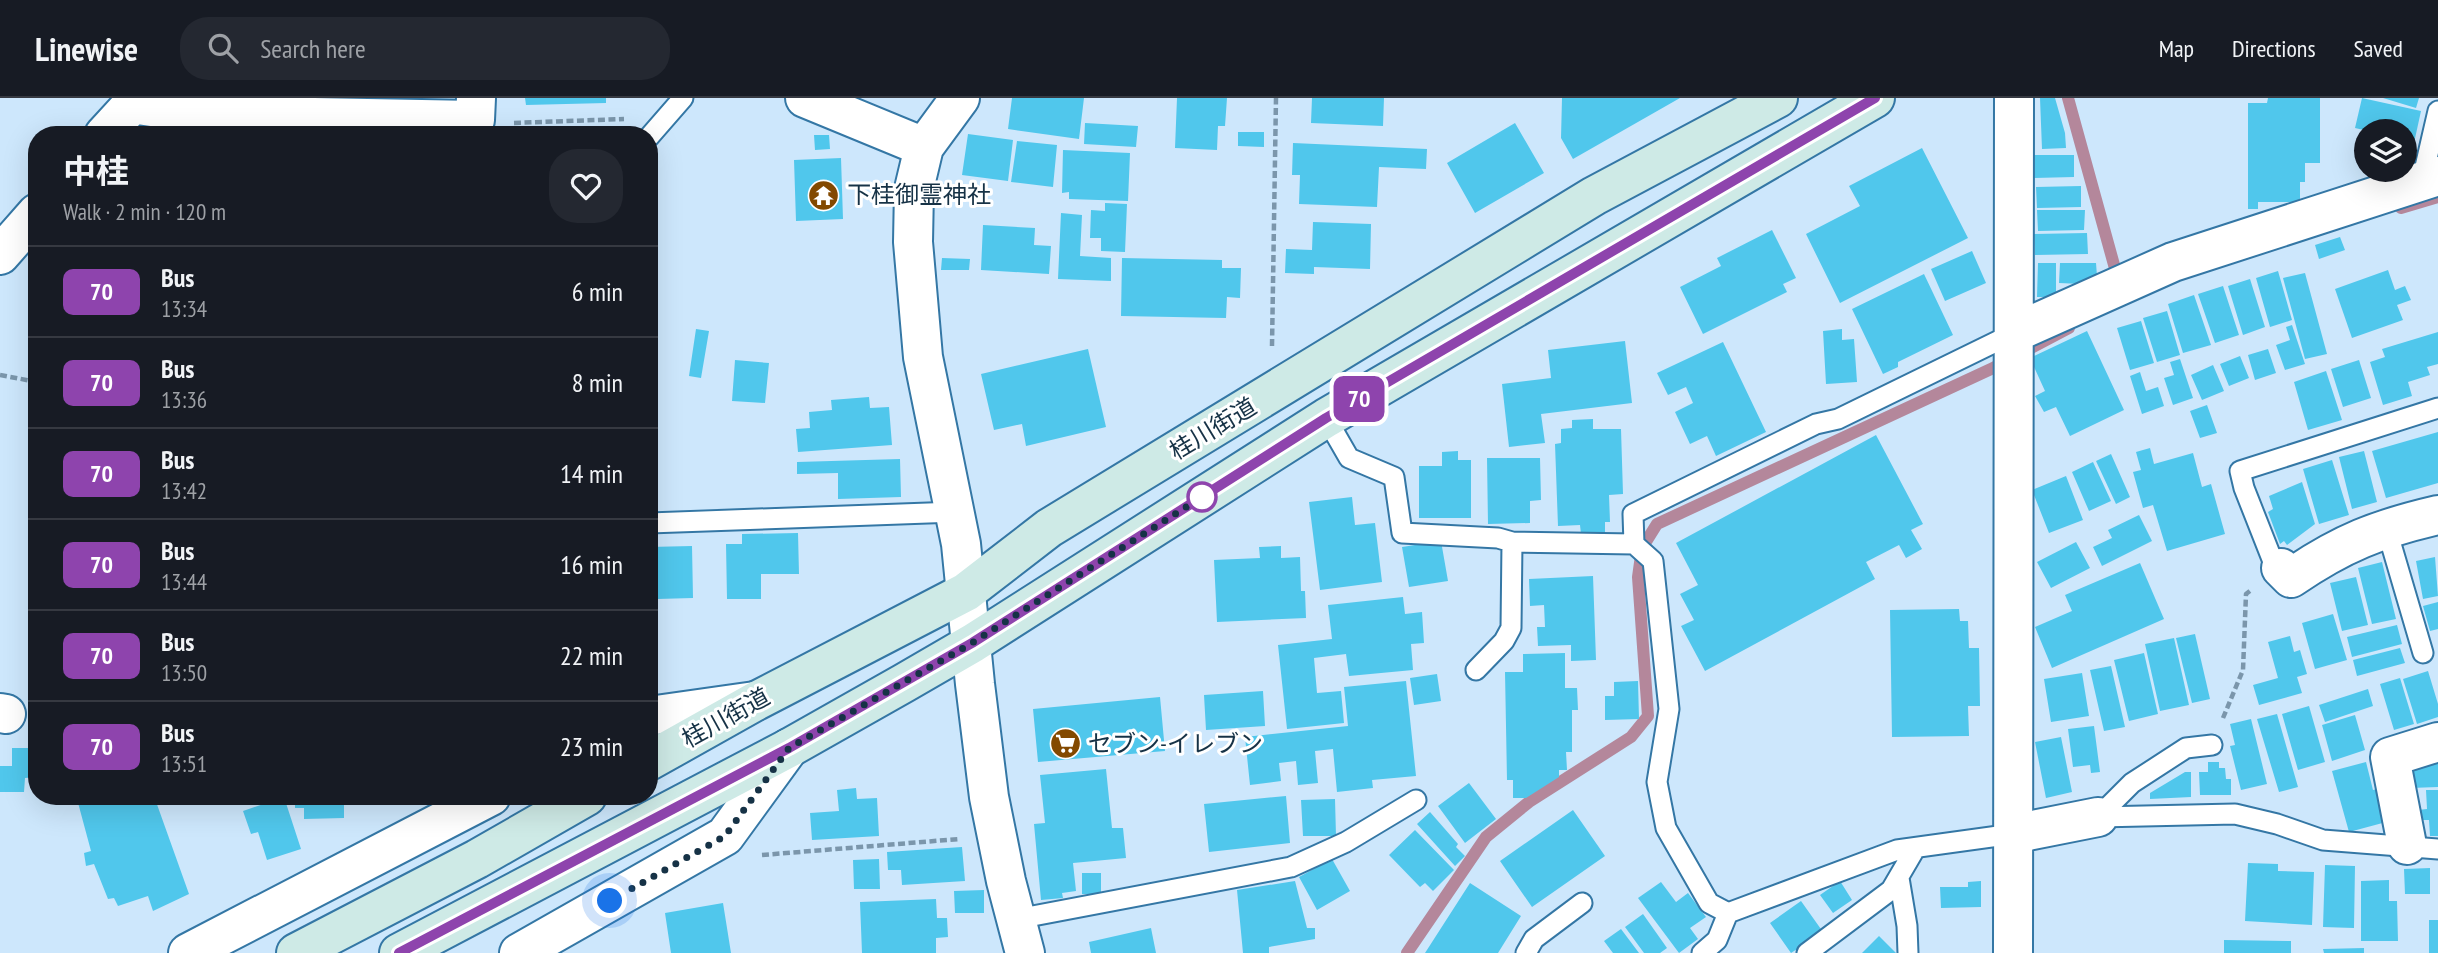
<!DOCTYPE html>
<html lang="en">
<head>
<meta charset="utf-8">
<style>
  :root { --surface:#171b24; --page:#242831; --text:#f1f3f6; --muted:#9ea1a6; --line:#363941 }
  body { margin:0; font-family:"PT Sans Narrow","Noto Sans JP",sans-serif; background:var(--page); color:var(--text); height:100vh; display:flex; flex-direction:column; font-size:26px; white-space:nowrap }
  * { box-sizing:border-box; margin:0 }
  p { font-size:23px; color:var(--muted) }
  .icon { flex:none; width:38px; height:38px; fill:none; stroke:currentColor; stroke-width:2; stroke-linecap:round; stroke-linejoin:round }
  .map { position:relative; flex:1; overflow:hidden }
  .side { position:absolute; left:28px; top:28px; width:630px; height:679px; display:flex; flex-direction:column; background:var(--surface); border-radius:28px; box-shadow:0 7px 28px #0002 }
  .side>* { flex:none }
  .badge { padding:0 14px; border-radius:10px; font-size:24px; line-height:46px }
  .tools { position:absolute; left:2354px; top:21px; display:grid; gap:14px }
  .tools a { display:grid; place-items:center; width:63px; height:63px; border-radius:50%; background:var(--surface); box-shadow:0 7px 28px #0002; font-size:35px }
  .you { position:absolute; width:35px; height:35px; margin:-18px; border:5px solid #fff; border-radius:50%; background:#1a73e8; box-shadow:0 0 0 10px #1a73e833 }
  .map>.badge { position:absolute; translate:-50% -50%; box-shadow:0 0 0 4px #fff }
  .round { display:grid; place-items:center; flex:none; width:74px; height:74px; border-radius:28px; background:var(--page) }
  .head { display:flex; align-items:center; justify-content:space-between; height:119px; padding:0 35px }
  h1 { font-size:33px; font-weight:700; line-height:52px }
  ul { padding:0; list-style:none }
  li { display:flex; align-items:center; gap:21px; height:91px; padding:0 35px; border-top:2px solid var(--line) }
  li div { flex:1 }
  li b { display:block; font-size:26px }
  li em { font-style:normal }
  li .badge { min-width:77px; font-weight:700; text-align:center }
  header { display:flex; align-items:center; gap:42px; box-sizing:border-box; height:98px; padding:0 35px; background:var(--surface); border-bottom:2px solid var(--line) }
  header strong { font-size:33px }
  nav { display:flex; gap:38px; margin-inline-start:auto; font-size:24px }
  .search { width:490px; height:63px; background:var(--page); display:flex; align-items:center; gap:18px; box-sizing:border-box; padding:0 24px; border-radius:28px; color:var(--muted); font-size:26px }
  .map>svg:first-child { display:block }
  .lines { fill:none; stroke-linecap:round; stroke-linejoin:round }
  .stream { stroke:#b4879b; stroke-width:12 }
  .building { fill:#50c7ec }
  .lane-casing { stroke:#3477a5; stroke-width:23 }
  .street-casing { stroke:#3477a5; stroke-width:42 }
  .secondary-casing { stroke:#3477a5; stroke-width:42 }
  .path { stroke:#7b96ab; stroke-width:4.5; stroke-dasharray:7 3.5; stroke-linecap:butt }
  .lane { stroke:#fff; stroke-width:19 }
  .street { stroke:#fff; stroke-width:38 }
  .secondary { stroke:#ceeae6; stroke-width:38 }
  .line-casing { stroke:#fff; stroke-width:16 }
  .line { stroke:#8e44ad; stroke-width:10 }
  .walk { stroke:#163246; stroke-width:7; stroke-dasharray:0 12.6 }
  .stop-dot { fill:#fff; stroke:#8e44ad; stroke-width:3.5 }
  .labels { text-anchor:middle; stroke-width:6; stroke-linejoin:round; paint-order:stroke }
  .poi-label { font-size:24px; fill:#163246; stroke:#fff; text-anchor:start }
  .street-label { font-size:24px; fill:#163246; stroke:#fff }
</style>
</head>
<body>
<header>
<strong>Linewise</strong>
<div class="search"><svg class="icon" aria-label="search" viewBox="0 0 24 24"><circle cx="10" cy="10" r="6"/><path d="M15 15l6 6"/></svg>Search here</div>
<nav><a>Map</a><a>Directions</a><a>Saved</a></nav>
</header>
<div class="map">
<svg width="2438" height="855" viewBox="0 0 2438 855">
  <rect width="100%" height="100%" fill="#cde7fc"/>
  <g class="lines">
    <path class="stream" d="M2068,0L2119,185
      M2401,110L2438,99
      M1407,855L1486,739L1529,704L1631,639L1648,618L1638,479L1642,450L1657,426L1991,271L2069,230"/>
  </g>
  <path class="building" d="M525,0H606V5L526,7Z
    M1012,0H1084L1079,41L1008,31Z
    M1177,0H1227L1225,28H1218L1217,52L1175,50Z
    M1312,0H1384L1383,28L1311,25Z
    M1562,0H1680L1573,61L1561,40Z
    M2040,0H2055L2065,35L2066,50L2042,51Z
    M2268,0H2320V65H2305V84H2300V104H2258V111H2248V5H2267Z
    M2362,0L2421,13L2414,45L2404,42V33H2368L2355,30Z
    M2383,0H2419L2416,10Z
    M1085,25L1138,28L1136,49L1084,46Z
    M1515,25L1544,75L1475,115L1447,65Z
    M1238,34H1264V49L1238,48Z
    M968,36L1013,42L1008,83L962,77Z
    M814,37H829L830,51L815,52Z
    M1017,43L1057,47L1053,89L1011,84Z
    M1293,45L1427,51L1426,71L1379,69L1377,109L1299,106L1300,77H1292Z
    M1922,50L1968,140L1840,205L1806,136L1860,108L1849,88Z
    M1063,52L1130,55L1128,103L1069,101V94L1062,95Z
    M2034,57H2074V79L2034,80Z
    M841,60L843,121L796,123L794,62Z
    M2081,88V109L2037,110L2036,89Z
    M1105,105L1127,106L1125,154L1101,153V140H1090L1091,112L1105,113Z
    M2037,112H2085L2084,132L2038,133Z
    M1061,115L1082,117L1080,158L1111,160V183L1058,181Z
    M1313,124L1371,126L1370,171L1314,169V176L1285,175L1286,151L1312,152Z
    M983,127L1035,130L1034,147L1051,148L1049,176L981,172Z
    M1772,132L1796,180L1783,186L1787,194L1703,236L1680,189L1721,168L1717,160Z
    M2087,135L2088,156L2035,157L2034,136Z
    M2340,139L2345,152L2319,161L2315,147Z
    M1972,153L1986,185L1945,203L1931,171Z
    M942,160L970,161L969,172H941Z
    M1122,160L1222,162V170H1241L1240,200L1227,199L1226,220L1121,218Z
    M2038,165H2056V199H2037Z
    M2060,165H2096L2097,178L2081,186L2059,185Z
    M2388,172L2395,192L2405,188L2411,202L2397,207L2403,222L2352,240L2335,191Z
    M2278,173L2292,222L2270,229L2256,180Z
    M2305,175L2327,256L2305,261L2283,180Z
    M1924,176L1953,237L1898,264V269L1883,276L1852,211Z
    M2250,181L2265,229L2243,237L2228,188Z
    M2223,188L2239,237L2215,245L2198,196Z
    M2194,197L2211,247L2183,255L2168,206Z
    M2167,213L2180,257L2157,264L2143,220Z
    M2141,223L2154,265L2130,272L2117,230Z
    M2292,227L2305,266L2285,272L2276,247L2290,242L2286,229Z
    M696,231L709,233L701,280L689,278Z
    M1842,231V242L1854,241L1857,284L1826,286L1823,233Z
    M2087,233L2124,312L2070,338L2056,309L2044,314L2035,298L2045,293L2030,260Z
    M2438,234V266L2427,269L2430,277L2408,284L2412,298L2383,307L2370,264L2385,259L2382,251Z
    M1625,243L1632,305L1541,316L1545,345L1509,349L1502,286L1551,280L1548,252Z
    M1723,244L1766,334L1716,358L1707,338L1690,346L1675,314L1693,305L1686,289L1668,297L1657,275Z
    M1088,251L1106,329L1026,348L1022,326L994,332L981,276Z
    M2268,251L2276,275L2255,282L2248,257Z
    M2240,258L2249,280L2229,288L2220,266Z
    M2180,261L2193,300L2173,307L2164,280L2174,277L2170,264Z
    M735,262L769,265L765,305L732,303Z
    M2359,262L2371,300L2343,309L2331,271Z
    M2213,267L2224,293L2202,302L2191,277Z
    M2326,273L2342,322L2308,332L2294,284Z
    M2140,274L2146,293L2158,289L2164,308L2142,316L2130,278Z
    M869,299L870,310L889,309L892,347L798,354L796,331L810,330L809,314L832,312L831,302Z
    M2207,307L2217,335L2200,340L2190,313Z
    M1593,321V331H1621L1623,396L1609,397L1610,424H1605V435L1581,436L1580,427L1558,428L1555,346L1561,345V331L1572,330V322Z
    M2438,334V385L2386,400L2372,353Z
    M1876,337L1923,426L1911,432L1922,451L1906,460L1899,447L1866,464L1875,481L1705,573L1681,528L1694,522L1680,496L1698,487L1676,445Z
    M2150,350L2154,366L2193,355L2202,389L2211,386L2225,436L2167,453L2153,407L2143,410L2133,374L2141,372L2136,354Z
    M1458,353V362H1471V420H1419V368H1442V354Z
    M2364,353L2377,404L2352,411L2339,359Z
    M2111,356L2130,399L2116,406L2096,363Z
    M1487,360H1540L1541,402L1530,403V425L1488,426Z
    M900,361L901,399L838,401V375L797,376V364Z
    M2332,362L2349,417L2319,426L2303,371Z
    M2093,364L2111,403L2089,413L2072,374Z
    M2066,378L2083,422L2049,435L2032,392Z
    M2302,384L2315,426L2287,447L2284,443L2280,446L2268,414L2273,411L2269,398Z
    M1352,399L1355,427L1375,425L1382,484L1320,492L1309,404Z
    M2139,417L2152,443L2102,468L2093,449L2112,440L2108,432Z
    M798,435L799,476H761V501H727L726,446H742V436Z
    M1441,443L1448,483L1409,489L1402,449Z
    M2076,444L2090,470L2051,490L2037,464Z
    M692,448L693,500L657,501L658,564H649V449Z
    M1281,448V460L1300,459L1301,493H1305L1306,520L1217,524L1214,462L1260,460L1259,449Z
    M2435,459L2438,498L2423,501L2416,463Z
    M2382,464L2396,521L2372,526L2358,470Z
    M2140,465L2164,521L2052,570L2035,529L2072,513L2065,497Z
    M1593,478L1596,562L1571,563V547L1538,548L1537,529H1545L1544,507L1530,508L1529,481Z
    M2356,479L2368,527L2342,533L2330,485Z
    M1403,499L1405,516L1422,514L1424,545L1411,546L1413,572L1349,578L1346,556L1314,560L1317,595L1341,593L1344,625L1287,631L1278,547L1332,541L1328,507Z
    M2438,504V531L2430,533L2423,508Z
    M1959,511L1960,523H1968L1969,550H1979L1980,608H1968L1969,638L1892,639L1890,512Z
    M2333,516L2347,562L2315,571L2302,525Z
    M2397,527L2402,546L2352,559L2347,539Z
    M2195,536L2210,601L2192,605L2176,540Z
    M2290,538L2294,554L2300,552L2307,576L2297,579L2302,595L2259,607L2253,587L2278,580L2268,544Z
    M2174,540L2189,607L2160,613L2145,546Z
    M2400,550L2405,565L2357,578L2353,562Z
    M1565,555V590H1577L1578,612H1572V654H1566L1567,672H1559V679L1526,700H1513V682H1507L1505,574H1523V556Z
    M2144,555L2158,616L2129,623L2114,562Z
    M2111,568L2125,629L2104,633L2090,572Z
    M2428,573L2438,606V619L2417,626L2403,581Z
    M2082,575L2089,618L2051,624L2044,581Z
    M1437,576L1441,603L1414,607L1410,580Z
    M2400,580L2414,626L2394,632L2380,586Z
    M1406,583L1416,678L1372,682L1373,690L1337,694L1333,651L1315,653L1318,685L1298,687L1296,663L1279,665L1281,683L1250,687L1245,639L1348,628L1344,589Z
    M1638,583L1639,621L1605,622V598H1614V584Z
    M2368,591L2373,608L2325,624L2319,607Z
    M1263,593L1265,628L1206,632L1204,597Z
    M1160,599L1165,653L1038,664L1033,611Z
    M2309,608L2325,664L2298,672L2282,616Z
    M2277,616L2298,689L2279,694L2257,621Z
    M2355,617L2365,652L2332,663L2322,627Z
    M2251,621L2267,686L2241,692L2230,648L2235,647L2230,626Z
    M2094,628L2100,674L2091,675L2090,667L2073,669L2068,631Z
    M2061,639L2072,694L2046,700L2035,644Z
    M12,650H37V679L25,680L24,694H0V668H12Z
    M2410,659H2438V689L2410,690Z
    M2208,664H2219V670H2225L2226,681H2231V697H2200L2199,674H2208Z
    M2366,664L2373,692L2381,690L2390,723L2349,734L2332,673Z
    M1106,671L1112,730H1123L1126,760L1073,765L1076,793L1062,795L1063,800L1041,802L1034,726L1045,725L1040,677Z
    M2185,674H2191V699L2150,701V695Z
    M1469,685L1496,721L1465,745L1438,708Z
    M856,690L857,701L877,700L879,738L812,742L810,715L839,713L837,692Z
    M2426,692H2438V738H2430L2429,722H2418V712L2427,711Z
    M82,698H154L189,796L153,813L148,798L118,808L114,800L108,801L94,766L86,768L84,755L91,753L77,701Z
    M295,698H358L359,705H344V720L304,721V710H295Z
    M1286,698L1290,745L1209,754L1204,706Z
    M284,699L301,751L267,762L258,734L251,736L243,713Z
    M1335,701L1336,738H1303L1301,702Z
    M1573,712L1605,758L1532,809L1500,763Z
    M1430,714L1458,746L1456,749L1465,758L1455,768L1417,726Z
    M1415,732L1454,772L1433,793L1425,785L1420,789L1389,757Z
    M962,749L965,783L902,787L901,772H888L887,754Z
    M879,761L880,791H854L853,762Z
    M1332,761L1350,793L1317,812L1299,779Z
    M2248,765L2278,766V773L2314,774L2312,827L2245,823Z
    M2325,767L2355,768L2354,830L2323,829Z
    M2430,770V796H2405L2404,771Z
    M1082,775H1101V796H1082Z
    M2389,782V803H2397L2398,843H2361V783Z
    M1295,783L1307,830H1315V841L1269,849V855H1243L1237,792Z
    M1840,783L1852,802L1833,815L1820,797Z
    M1981,783V809L1941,810L1940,789H1968V784Z
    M1661,784L1676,804L1688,795L1706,819L1690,830L1698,841L1679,855L1638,800Z
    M1470,785L1521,818L1498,855H1425Z
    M984,792V815H955L954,793Z
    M936,801L937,820H947L948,839L936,840V855H862L860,804Z
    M1801,803L1823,834L1791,855L1770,825Z
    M723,805L731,855H671L665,815Z
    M1643,816L1667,850L1660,855H1644L1625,829Z
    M2429,822H2438V855H2429Z
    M1151,830L1156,855H1091L1089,844Z
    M1621,831L1639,855H1613L1604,843Z
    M1879,838L1896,855H1862Z
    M2224,842L2291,843V855H2224Z
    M2364,850V855H2324L2323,851Z"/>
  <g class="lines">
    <defs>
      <path id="lane" d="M649,39L683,0
        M2422,82L2438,13
        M1326,320L1349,360L1394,379L1402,435L1498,440L1512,444L1634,446L1633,416L1816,326L1838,321L2014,235
        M649,425L956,414
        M2386,429L2423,555
        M1634,446L1653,463L1669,611L1657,684L1666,730L1709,805L1728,815L1897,752L2013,736
        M2281,470L2272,461L2244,390L2240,373L2438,310
        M1476,572L1504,543L1511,530L1512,444
        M2098,719L2235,716L2277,726L2323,742L2438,751
        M2098,719L2132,685L2186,650L2212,647
        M1899,780L1907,828L1908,855
        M1017,821L1291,769L1346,744L1416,702
        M1526,855L1534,841L1582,805
        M1702,855L1717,842L1728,815
        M1807,855L1891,792L1915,751"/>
      <path id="street" d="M805,0L924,49L914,91L913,144L923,259L961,446L975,586L989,699L1006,783L1025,855
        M131,6L206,17L475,22L476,0
        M104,37L138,0
        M924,49L960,0
        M0,157L37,115
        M2014,235L2173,164L2438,78
        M2281,470L2291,480C2342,445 2378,431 2438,417
        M0,615L6,616
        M649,618L755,603
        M2013,736L2098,719
        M2407,747L2390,659L2438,644
        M188,855L491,698
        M519,855L725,738L789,650
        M2013,855L2014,0"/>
      <path id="secondary" d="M649,663L756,603L966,494L1049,430L1594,98L1778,0
        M296,855L477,761L587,698
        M399,855L789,650L904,585L973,545L1326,320L1875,0"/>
    </defs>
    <use href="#lane" class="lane-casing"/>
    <use href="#street" class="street-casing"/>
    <use href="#secondary" class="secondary-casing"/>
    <path class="path" d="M514,25L624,21
      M1272,248L1276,0
      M0,277L37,284
      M2223,620L2243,572L2246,496L2251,492
      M762,757L959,741"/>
    <use href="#lane" class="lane"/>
    <use href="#street" class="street"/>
    <use href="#secondary" class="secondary"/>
  </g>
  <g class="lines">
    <defs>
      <path id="line" d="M399,855L789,650L904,584L972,545L1326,320L1875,0"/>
    </defs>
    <use href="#line" class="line-casing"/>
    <use href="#line" class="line"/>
    <path class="walk" d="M610,803L725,738L789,650L972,545L1213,392L1202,399"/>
  </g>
  <defs>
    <symbol id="temple-disc" viewBox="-11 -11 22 22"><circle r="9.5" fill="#834900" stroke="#fff"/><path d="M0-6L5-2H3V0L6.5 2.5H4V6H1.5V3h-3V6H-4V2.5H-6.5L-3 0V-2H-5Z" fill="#fff"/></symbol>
    <symbol id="supermarket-disc" viewBox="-11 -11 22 22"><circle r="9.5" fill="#834900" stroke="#fff"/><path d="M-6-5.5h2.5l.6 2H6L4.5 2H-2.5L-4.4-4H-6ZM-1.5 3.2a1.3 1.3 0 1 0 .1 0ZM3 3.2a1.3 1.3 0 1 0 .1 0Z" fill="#fff"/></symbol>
  </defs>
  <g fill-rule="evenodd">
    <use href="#temple-disc" x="806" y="80" width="35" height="35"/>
    <use href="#supermarket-disc" x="1048" y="628" width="35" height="35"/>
  </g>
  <circle class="stop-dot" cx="1202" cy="399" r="14"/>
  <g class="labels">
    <g class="poi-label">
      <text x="847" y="105">下桂御霊神社</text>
      <text x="1088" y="654">セブン-イレブン</text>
    </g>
    <g class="street-label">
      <text transform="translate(1213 331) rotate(-31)" y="8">桂川街道</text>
      <text transform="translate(726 620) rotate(-29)" y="8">桂川街道</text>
    </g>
  </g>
</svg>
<div class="tools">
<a><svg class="icon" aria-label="layers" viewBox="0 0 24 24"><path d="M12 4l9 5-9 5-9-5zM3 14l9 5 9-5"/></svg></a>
</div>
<div class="you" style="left:610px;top:803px"></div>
<b class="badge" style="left:1359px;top:301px;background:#8e44ad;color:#fff">70</b>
<section class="side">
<div class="head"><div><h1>中桂</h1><p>Walk · 2 min · 120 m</p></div><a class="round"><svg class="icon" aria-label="heart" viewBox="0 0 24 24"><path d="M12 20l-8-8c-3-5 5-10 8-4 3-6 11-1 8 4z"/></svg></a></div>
<ul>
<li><span class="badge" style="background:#8e44ad;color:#fff">70</span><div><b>Bus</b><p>13:34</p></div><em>6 min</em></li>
<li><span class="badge" style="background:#8e44ad;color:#fff">70</span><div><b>Bus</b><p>13:36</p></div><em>8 min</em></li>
<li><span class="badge" style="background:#8e44ad;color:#fff">70</span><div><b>Bus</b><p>13:42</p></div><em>14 min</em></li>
<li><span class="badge" style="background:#8e44ad;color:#fff">70</span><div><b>Bus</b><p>13:44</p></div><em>16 min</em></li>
<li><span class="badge" style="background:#8e44ad;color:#fff">70</span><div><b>Bus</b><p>13:50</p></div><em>22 min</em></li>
<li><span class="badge" style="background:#8e44ad;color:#fff">70</span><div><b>Bus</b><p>13:51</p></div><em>23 min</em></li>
</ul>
</section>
</div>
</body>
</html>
